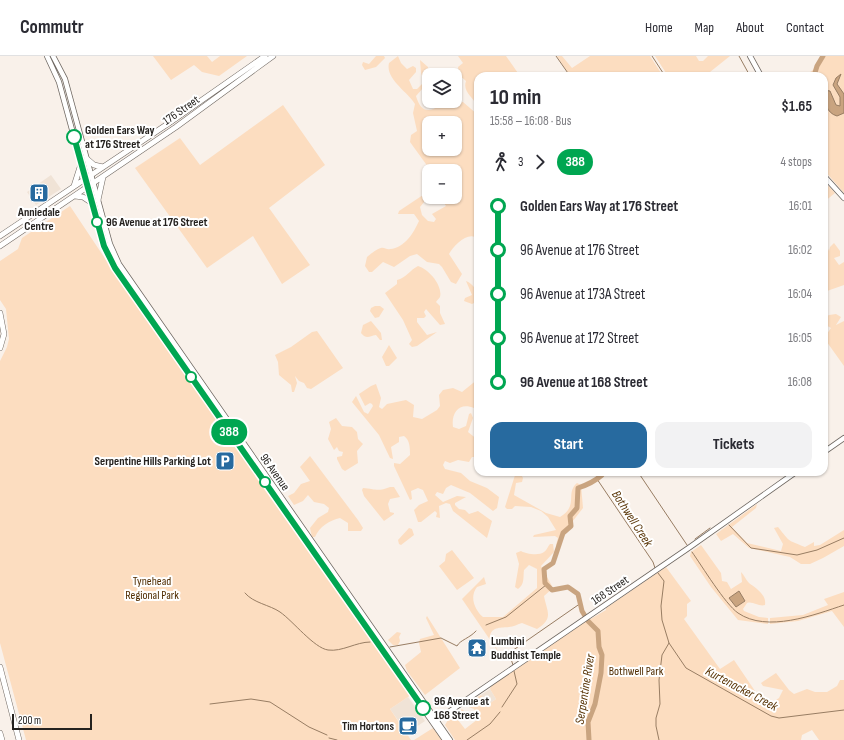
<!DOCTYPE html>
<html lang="en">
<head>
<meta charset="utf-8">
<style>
  :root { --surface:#fff; --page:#f2f2f3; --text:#2b2b33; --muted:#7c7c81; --line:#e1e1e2; --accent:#276a9f }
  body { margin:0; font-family:"Sofia Sans Condensed",sans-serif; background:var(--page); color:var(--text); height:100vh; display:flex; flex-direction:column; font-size:15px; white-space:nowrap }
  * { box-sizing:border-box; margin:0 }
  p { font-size:13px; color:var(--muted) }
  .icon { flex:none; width:22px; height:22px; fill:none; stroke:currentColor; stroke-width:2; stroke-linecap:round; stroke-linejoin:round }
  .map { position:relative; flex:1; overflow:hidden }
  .drawer { position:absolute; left:474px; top:16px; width:354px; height:404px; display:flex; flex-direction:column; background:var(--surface); border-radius:12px; box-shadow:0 1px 3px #0004 }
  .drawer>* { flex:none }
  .badge { padding:0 8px; border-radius:13px; font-size:14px; line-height:26px }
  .controls { position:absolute; left:422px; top:12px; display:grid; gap:8px }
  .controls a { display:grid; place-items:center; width:40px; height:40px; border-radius:8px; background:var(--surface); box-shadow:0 1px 3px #0004; font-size:20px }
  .scale { position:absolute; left:12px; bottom:10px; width:80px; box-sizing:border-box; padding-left:4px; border:2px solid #25221f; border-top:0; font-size:11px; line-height:14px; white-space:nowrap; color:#25221f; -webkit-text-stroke:3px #fff; paint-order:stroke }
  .map>.badge { position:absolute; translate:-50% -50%; box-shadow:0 0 0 2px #fff }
  .legs { display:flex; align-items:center; gap:6px; height:44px; padding:0 16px; font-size:13px }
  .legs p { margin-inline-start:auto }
  .head { display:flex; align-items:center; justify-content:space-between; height:68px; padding:0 16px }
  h1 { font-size:22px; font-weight:700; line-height:30px }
  .action { display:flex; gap:8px; margin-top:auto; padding:8px 16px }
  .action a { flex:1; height:46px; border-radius:12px; background:var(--accent); color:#fff; font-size:16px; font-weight:700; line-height:46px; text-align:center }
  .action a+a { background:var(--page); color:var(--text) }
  ul { padding:0 16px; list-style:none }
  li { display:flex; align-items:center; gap:14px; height:44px; font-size:15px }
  li i { display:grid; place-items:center; width:6px; height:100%; margin:0 5px; background:currentColor }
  li i::after { content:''; width:10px; height:10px; margin:-5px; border:3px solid; border-radius:50%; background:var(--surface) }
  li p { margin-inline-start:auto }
  li:first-child i { background:linear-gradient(#0000 50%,currentColor 0) }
  li:last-child i { background:linear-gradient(currentColor 50%,#0000 0) }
  header { display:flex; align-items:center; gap:24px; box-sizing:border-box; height:56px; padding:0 20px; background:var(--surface); border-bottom:1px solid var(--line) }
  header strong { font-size:19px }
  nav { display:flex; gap:22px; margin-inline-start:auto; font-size:14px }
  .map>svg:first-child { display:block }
  .built { fill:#f0e3d6 }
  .green { fill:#fcddc0; fill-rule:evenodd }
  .water { fill:#c9a480; stroke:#987d63 }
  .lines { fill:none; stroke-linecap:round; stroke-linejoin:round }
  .stream { stroke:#987d63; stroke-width:1 }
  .river { stroke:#c9a480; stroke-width:5 }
  .major-casing { stroke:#6f6862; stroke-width:6 }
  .highway-casing { stroke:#6f6862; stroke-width:6 }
  .major { stroke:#fff; stroke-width:4.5 }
  .highway { stroke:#fff; stroke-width:5 }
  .line-1-casing { stroke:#fff; stroke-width:9 }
  .line-1 { stroke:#00a651; stroke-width:6 }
  .stop-1-dot { fill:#fff; stroke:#00a651; stroke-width:2 }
  .labels { text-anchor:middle; stroke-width:4; stroke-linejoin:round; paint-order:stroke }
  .street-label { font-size:12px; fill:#25221f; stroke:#fff }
  .stop-label { font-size:12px; font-weight:bold; fill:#25221f; stroke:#fff; text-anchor:start }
  .poi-label { font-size:12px; font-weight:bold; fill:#25221f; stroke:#fff; text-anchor:end }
  .park-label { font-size:12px; fill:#502c00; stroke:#fff }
  .water-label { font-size:13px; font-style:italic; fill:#5b3709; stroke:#fff }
</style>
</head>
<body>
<header>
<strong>Commutr</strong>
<nav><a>Home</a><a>Map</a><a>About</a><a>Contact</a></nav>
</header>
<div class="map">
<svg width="844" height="684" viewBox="0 0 844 684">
  <rect width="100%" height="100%" fill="#f9f1ea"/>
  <path class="built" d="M51,119L61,133L36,149L27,136Z
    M490,633L496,643L488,649L481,639Z
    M408,641L425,665L407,677L390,653Z"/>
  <path class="green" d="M153,0H207L212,6L220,0H247L219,20L202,16L194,9L171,24Z
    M376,0H384L385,2L376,11L365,14L362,9L363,6L369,8Z
    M398,0L401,7L407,13L413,10L416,12V16L409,24L413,33H417L424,26L421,17L420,4L428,11L429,31L423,32L416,40C420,54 427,58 439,50L438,45H445L450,51L457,45L463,46L478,59V183C469,174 454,189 449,198L462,218L456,228L451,226L442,211L439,208L427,206L417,198L410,200L394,211L383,206L372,216H369L365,210L367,201C371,198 376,193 381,192C384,191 387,194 390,193C405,192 414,176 419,165L414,158H398L399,155L429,135V140L420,151L422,159L428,165L434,166L436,163L432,158L446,150L440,141H455V115H431L410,86L411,79L417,75L413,57L415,48C408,36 385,23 389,7ZM429,67H455V93H429Z
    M458,0H506L520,20H478V51C474,42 462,36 466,25L459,19L458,11L463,7Z
    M557,0H562L572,12L590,0H650L663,20H570Z
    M655,0H696L699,5H703L708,0H730L705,20H668Z
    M825,0H844V137L824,114V20H804L819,10Z
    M283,49L325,109L269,152L310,209L282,228L253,180L207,212L135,112L180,82L200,109Z
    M824,125L835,137L824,146Z
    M70,150L120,225L411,639L390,653L411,684H26L0,587V305L7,291L9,283L6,253L0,244V205L18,193L22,182Z
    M834,187L840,195V200L834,202L839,209L844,206V229L827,235L826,232L824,233V190L826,188L829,195L830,191Z
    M418,210C429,213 443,230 440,241C439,243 437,244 436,246L440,250V257L445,268L440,269L426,253L424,256L426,260L424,262H417V266L427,279L437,276L417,290L412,291L409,288L412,284L403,264L385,237L397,228V224C406,222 410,214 418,210Z
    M466,225C474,228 478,236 478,245L472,248L464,245L465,242L472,239Z
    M375,250H380L384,253L379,261L375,262L370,255L371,252Z
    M836,258L841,261L836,269L844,265V310L824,282L831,272L824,268V262L829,259Z
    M371,265L381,277L382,284H380L376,279C369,280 367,284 361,277L363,269Z
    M317,275L343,312L311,333L307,332L304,327L299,325L295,320L297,327L294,336H292L291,329L279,319L278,306L275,299L291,291L312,276Z
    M389,289L397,302L389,310H386L382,301Z
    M478,323V350L474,352C459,346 451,357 453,371L459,373L466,370L469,358L471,357L473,362L468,376L478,384V401H472L469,406L458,404L450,407L445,405L443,409L445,413L461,417L470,425L487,432L499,441L497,452L493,455L470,437L451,429L446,432L443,438L437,436L435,439L443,446L457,440L466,441L455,447V449L459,453L465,454L469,458L478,455L492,465L487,482L453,455L450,448L446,447L439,450L440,462L436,461L437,457L435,455L421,466H418L414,454L419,449L428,445L423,434L418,432L411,435L412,443L410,444L394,410V407L400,408L410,399C410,392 410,384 404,380L399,381V386L391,391L393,403L390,402L379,379L352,346L356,340L364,356L368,358L373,350L372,348L370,347L365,350L359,338L371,330L376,328L381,342L379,351L382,353L387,348L406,344L414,349L413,361L422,363L437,354L440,350L439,339L443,334L453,332L462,336Z
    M336,362L342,370L352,371L357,376L358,383L363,388L357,395L358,407L345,415L342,413L337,403V401L342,400L343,396L339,395L337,391L334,394L328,383L331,373L329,366Z
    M310,400L358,464L363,472L361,475H348V467L340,462C330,464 319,471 315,481H312L310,472L318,462L328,456L329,452L324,448L314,446L308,439L303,445L294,449L288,440L294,437L301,428L310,425L300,411Z
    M516,416H520L523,422L522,426L516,427L514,439L546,457L560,461C579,450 565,437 577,427L581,429L583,452L569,470L558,493L556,489L558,482L555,480L533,481L534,479L556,474L548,461L541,455L531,451L515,450L512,453H507L505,451Z
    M390,431H394L400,441L390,443L388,448L390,456L394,457V458L384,465L364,440L362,434L363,432C375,433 378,436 390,431Z
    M757,448L756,452L732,471L747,487L781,495L783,488L774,472L778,471C791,487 786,483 805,491L814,486V490L820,489L844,474V490L823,502L810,508H801L790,501L749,492L733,478L721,485L716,478Z
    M409,472L412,473L414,479L401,489L399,488L398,484Z
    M550,488H553L554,496L541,510L553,532L544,540C547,556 554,562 537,573L522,567C518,568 513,571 509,571C502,572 492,570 490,580L499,597L462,543L484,521L486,528L477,531C469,541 475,554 483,561H503L537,532V513L529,509L524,514C523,521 525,528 518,533L515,531L519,508L516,497L521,495C526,498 539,500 544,496C547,494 548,490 550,488Z
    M701,489L721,517L722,525L727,526L731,533L742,526L741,516C744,519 746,524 749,527C754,531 767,538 765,549C759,551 753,545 747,547L743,553L744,555L759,561L768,562V568L738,564L711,531L690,500L691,496ZM739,535L745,545L736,551L730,543Z
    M452,494L474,522L457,534L439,510L445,505L446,498Z
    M666,511L691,545L687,548V560L684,563L720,613L734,604L755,635L771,647L779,642L783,634L763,630L761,627L776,617L789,634L794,638L807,633L815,636H827L837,630L840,624H844V684H819L812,674L802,679L801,684H455L445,669L448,664L462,653L466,657L458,664L465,673L478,663L474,653L466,650V648L481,639L489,648L496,643L490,633L491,630L582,568L606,554V552Z
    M844,536V571L832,555L798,565L770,568V562L803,559L828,549L824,543Z
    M427,560L460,612L425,639L407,615L405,609L421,596L419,587L420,583L434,579L426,562Z
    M397,576L401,577L399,581L400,585L398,589H393L388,584Z
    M433,672L442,684H414Z"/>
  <path class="water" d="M841,18L837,28L844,38V57L837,60C826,57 824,45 824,34L830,35L836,49L840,50V41L833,29L836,22Z
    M739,535L745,545L736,551L729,542Z"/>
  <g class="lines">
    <path class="stream" d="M556,0L570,20
      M652,0L665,20
      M739,0L750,20
      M638,416L687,489
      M597,423L653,506L655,512
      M729,469L751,492L797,499L817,494L844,482
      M695,483L710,472
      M692,496C702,510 725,548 738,557C767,577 814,559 844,549
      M658,517L664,525L661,550L662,564L669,587L662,599L659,624L660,648L656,662V670L659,684
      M245,537C253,547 270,549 280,556C293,565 314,592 328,594C342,596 356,586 370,586
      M486,569L506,561L546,529
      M669,587L686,612L771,660L779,662L844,654
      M390,591L441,582L457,590C460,584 470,582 476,575
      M513,609L509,597L581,547
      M210,648L251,643L270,646L309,671L327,679
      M502,651L517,628L514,615
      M329,682L337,684
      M467,684L490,668L500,656"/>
    <path class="river" d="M814,20L817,10L823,0
      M585,560L582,555L578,538L568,531L552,534L545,527L544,513L553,507L563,477L571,470L570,460L577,452L578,432C587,429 594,426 602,419V416
      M588,565L598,575L599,591L602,599L601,617L595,648L588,666L589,684"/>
    <defs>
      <path id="major" d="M47,0L59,26L92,147L104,190L111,206L445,684
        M53,0L65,23L110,188L119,208L450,684
        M750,0L761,20
        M824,120L844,142
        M824,396L844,382
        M434,666L690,491L796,416"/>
      <path id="highway" d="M87,103L94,109L103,111
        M74,130L81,108
        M75,140L83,141L92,147
        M98,144L103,121
        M0,180L172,65L265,0
        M0,190L176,71L273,0
        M0,257L4,278L0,292
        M0,611L19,684
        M0,677L2,684"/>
    </defs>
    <use href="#major" class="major-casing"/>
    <use href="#highway" class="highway-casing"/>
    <use href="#major" class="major"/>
    <use href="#highway" class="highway"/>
  </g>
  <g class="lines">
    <defs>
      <path id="line-1" d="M74,81L104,190L115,212L423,652"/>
    </defs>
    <use href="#line-1" class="line-1-casing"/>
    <use href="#line-1" class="line-1"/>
  </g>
  <defs>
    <symbol id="building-square" viewBox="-11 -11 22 22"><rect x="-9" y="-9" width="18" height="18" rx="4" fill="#276a9f" stroke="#fff"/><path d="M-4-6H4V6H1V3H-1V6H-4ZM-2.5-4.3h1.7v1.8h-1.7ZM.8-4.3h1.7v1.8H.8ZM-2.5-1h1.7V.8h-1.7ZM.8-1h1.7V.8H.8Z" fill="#fff"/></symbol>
    <symbol id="parking-square" viewBox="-11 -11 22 22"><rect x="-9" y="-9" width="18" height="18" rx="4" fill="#276a9f" stroke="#fff"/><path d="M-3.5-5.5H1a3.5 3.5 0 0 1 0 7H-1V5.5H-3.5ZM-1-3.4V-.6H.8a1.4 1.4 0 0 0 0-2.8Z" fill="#fff"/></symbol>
    <symbol id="temple-square" viewBox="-11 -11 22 22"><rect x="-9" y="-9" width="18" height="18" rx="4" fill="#276a9f" stroke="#fff"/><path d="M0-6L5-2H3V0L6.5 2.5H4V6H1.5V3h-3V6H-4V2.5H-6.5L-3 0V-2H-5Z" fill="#fff"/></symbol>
    <symbol id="cafe-square" viewBox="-11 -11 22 22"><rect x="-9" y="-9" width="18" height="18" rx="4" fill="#276a9f" stroke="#fff"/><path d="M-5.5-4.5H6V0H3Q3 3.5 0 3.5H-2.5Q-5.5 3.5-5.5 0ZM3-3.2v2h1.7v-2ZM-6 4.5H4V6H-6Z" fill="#fff"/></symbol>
  </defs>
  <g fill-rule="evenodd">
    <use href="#building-square" x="28" y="126" width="22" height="22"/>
    <use href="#parking-square" x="214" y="394" width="22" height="22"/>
    <use href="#temple-square" x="466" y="581" width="22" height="22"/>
    <use href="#cafe-square" x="397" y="659" width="22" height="22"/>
  </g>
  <g class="stop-1-dot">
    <circle cx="74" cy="81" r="7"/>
    <circle cx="97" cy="166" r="5"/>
    <circle cx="191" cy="321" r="5"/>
    <circle cx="265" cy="426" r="5"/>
    <circle cx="423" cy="652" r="7"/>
  </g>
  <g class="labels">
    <g class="street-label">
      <text transform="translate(181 54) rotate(-35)" y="4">176 Street</text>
      <text transform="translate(275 416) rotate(55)" y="4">96 Avenue</text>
      <text transform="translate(610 534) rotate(-34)" y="4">168 Street</text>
    </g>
    <g class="stop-label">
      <text x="85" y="78">Golden Ears Way<tspan x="85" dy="14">at 176 Street</tspan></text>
      <text x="106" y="170">96 Avenue at 176 Street</text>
      <text x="434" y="649">96 Avenue at<tspan x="434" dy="14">168 Street</tspan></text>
    </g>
    <g class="poi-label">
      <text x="39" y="160" text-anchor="middle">Anniedale<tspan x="39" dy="14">Centre</tspan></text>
      <text x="211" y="409">Serpentine Hills Parking Lot</text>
      <text x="491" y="589" text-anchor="start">Lumbini<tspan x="491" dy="14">Buddhist Temple</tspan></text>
      <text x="394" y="674">Tim Hortons</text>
    </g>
    <g class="park-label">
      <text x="152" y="529">Tynehead<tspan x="152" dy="14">Regional Park</tspan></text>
      <text x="636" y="619">Bothwell Park</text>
    </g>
    <g class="water-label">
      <text transform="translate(633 462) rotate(57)" y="5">Bothwell Creek</text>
      <text transform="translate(742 632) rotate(28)" y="5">Kurtenacker Creek</text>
      <text transform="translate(584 633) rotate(-81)" y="5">Serpentine River</text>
    </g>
  </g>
</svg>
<div class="controls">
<a><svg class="icon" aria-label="layers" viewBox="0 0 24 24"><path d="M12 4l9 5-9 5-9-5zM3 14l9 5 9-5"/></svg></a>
<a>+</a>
<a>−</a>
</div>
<div class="scale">200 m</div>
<b class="badge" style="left:229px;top:376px;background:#00a651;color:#fff">388</b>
<section class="drawer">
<div class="head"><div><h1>10 min</h1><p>15:58 – 16:08 · Bus</p></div><b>$1.65</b></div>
<div class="legs"><svg class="icon" aria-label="walk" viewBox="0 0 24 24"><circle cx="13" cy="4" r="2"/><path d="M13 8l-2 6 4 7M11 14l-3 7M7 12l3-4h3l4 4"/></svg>3<svg class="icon" aria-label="forward" viewBox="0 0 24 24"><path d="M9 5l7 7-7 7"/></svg><b class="badge" style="background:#00a651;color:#fff">388</b><p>4 stops</p></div>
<ul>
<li><i style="color:#00a651"></i><b>Golden Ears Way at 176 Street</b><p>16:01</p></li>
<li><i style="color:#00a651"></i><span>96 Avenue at 176 Street</span><p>16:02</p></li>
<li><i style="color:#00a651"></i><span>96 Avenue at 173A Street</span><p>16:04</p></li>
<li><i style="color:#00a651"></i><span>96 Avenue at 172 Street</span><p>16:05</p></li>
<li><i style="color:#00a651"></i><b>96 Avenue at 168 Street</b><p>16:08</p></li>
</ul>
<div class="action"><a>Start</a><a>Tickets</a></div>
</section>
</div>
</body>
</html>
